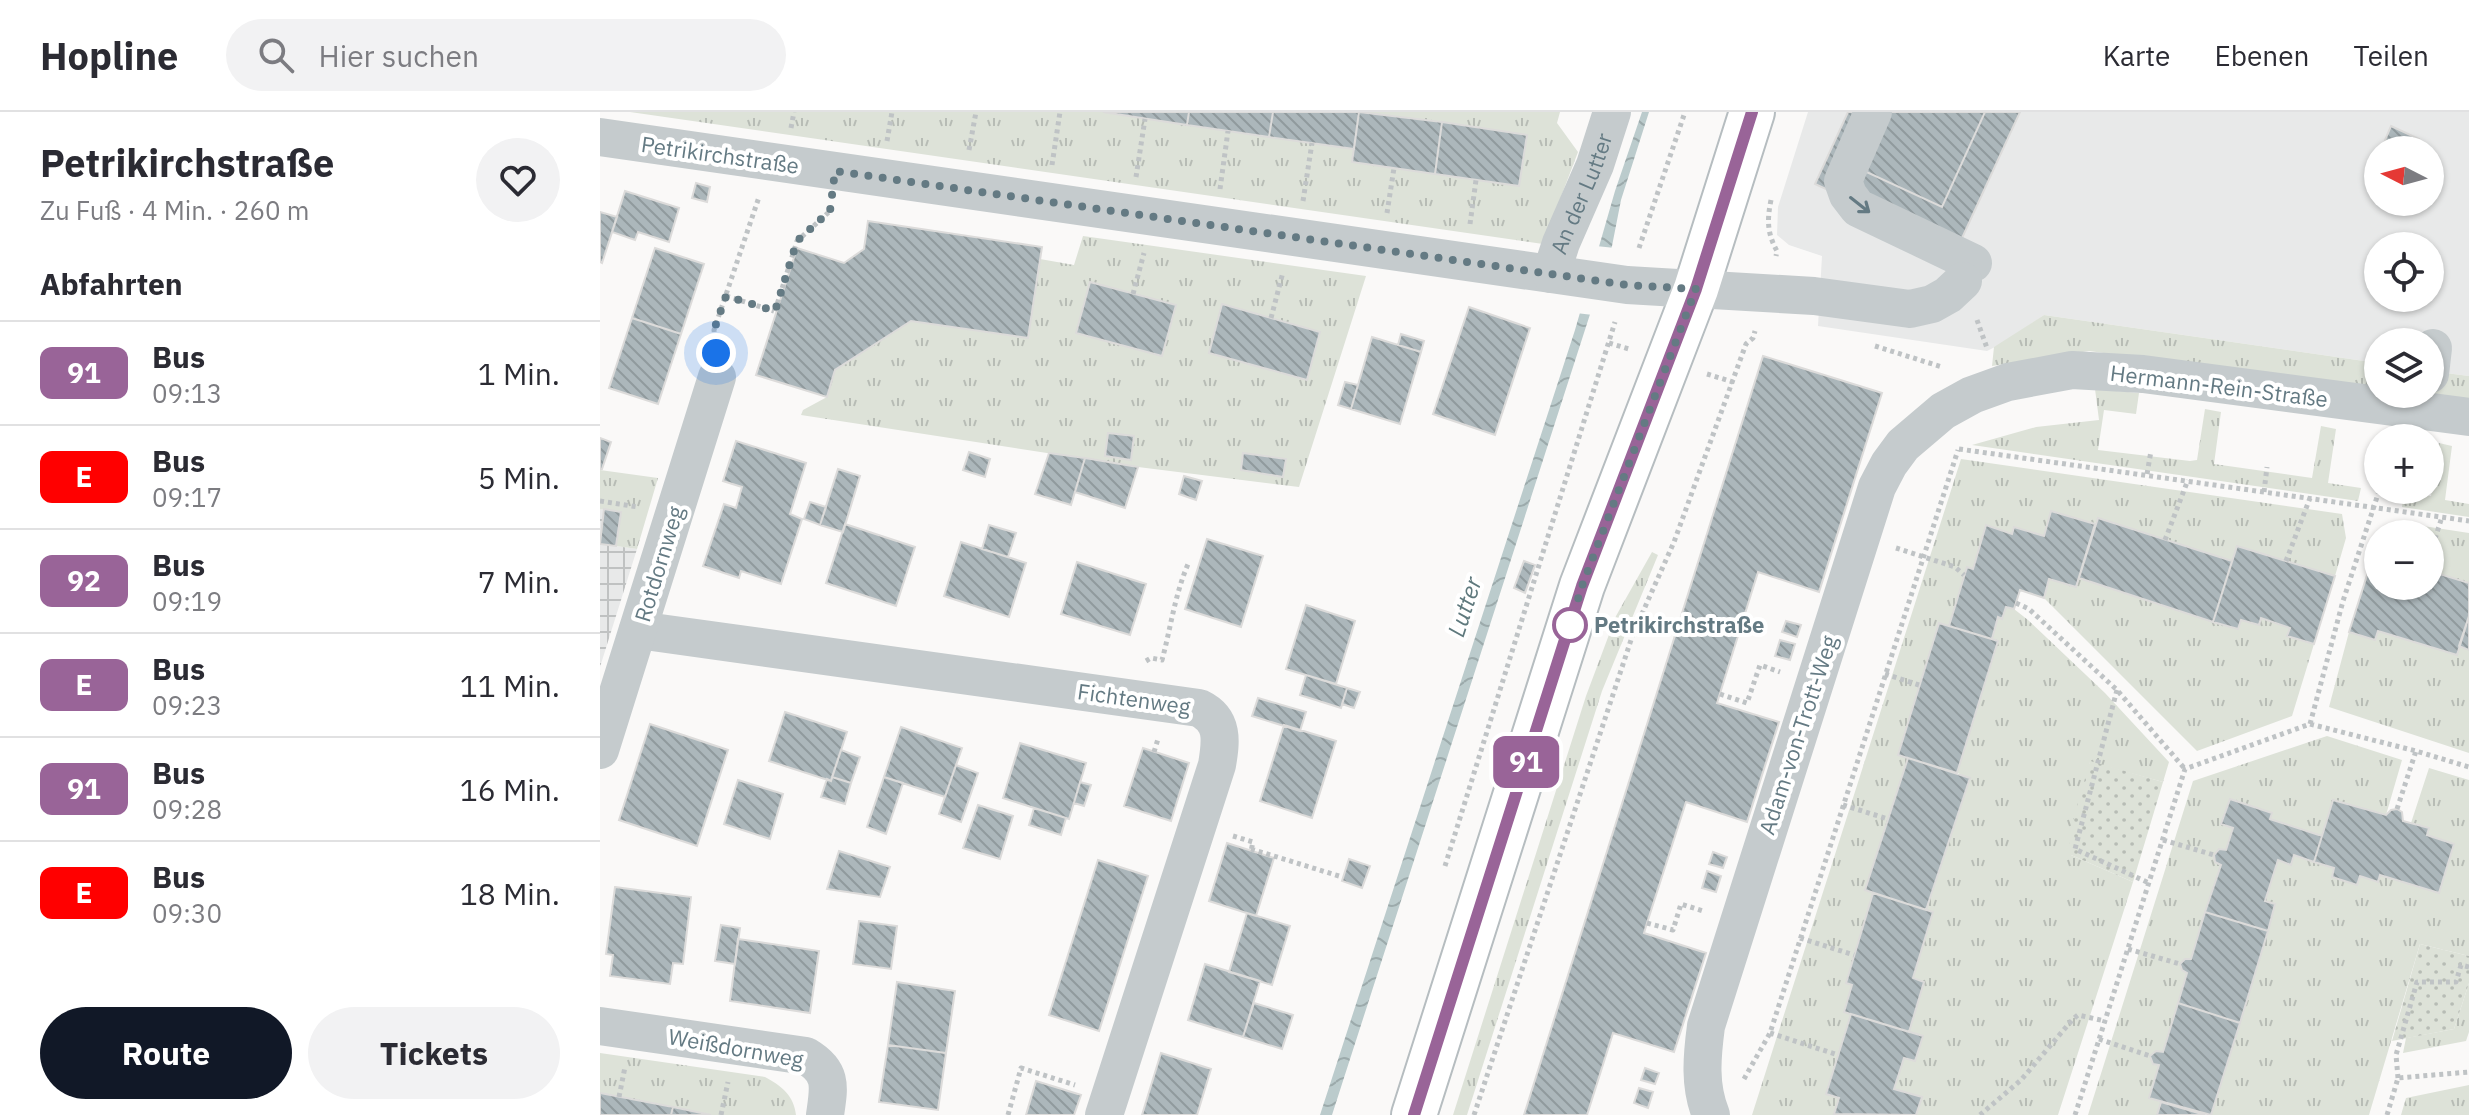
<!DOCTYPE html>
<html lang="de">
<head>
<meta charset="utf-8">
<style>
  :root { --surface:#fff; --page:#f2f2f3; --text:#2b2b33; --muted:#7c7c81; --line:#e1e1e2; --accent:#111827 }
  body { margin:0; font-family:"IBM Plex Sans",sans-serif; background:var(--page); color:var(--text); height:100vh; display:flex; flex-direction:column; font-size:30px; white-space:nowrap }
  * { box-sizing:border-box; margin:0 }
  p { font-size:26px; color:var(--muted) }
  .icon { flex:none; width:44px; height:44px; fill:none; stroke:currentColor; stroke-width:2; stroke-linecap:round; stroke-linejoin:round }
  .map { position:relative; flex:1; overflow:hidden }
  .drawer { display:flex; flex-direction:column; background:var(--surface); width:600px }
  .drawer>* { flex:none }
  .badge { padding:0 16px; border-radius:12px; font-size:28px; line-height:52px }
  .needle { width:52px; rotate:276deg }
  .controls { position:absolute; left:1764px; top:24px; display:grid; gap:16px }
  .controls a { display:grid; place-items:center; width:80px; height:80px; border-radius:50%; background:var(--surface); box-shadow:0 2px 6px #0004; font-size:40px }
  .you { position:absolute; width:40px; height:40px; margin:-20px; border:6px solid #fff; border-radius:50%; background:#1a73e8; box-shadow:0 0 0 12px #1a73e833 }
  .map>.badge { position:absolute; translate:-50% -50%; box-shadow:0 0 0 4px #fff }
  h2 { padding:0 40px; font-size:30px; line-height:72px }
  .round { display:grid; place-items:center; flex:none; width:84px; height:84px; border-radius:42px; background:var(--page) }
  .overview { display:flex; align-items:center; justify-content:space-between; height:136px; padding:0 40px }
  h1 { font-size:38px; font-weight:700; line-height:60px }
  .primary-button { display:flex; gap:16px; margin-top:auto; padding:16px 40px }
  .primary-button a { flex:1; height:92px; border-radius:48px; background:var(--accent); color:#fff; font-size:32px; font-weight:700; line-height:92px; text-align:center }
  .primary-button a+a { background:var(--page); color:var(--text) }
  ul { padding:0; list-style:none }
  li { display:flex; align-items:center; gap:24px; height:104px; padding:0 40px; border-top:2px solid var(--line) }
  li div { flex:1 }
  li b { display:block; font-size:30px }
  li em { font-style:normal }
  li .badge { min-width:88px; font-weight:700; text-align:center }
  header { display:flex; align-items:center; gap:48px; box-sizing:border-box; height:112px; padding:0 40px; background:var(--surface); border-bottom:2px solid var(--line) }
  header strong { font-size:38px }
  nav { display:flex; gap:44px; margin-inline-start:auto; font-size:28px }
  .search { width:560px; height:72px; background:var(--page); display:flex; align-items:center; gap:20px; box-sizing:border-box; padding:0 28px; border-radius:44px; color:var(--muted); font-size:30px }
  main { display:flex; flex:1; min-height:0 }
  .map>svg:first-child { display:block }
  .built { fill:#e8e9e9; fill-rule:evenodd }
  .industrial { fill:url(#industrial-grid) }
  .grass { fill:url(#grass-tufts) }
  .park { fill:url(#park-dots) }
  .water { fill:url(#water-waves) }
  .pier { fill:#faf9f8 }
  .building { fill:url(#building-back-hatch); stroke:#dcdbda; stroke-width:2 }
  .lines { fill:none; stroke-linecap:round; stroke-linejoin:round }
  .major-casing { stroke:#b6bdc0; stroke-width:48 }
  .path { stroke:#bfc3c5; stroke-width:5; stroke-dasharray:4 4; stroke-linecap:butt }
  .minor { stroke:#c5cbcd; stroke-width:38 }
  .major { stroke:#fff; stroke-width:44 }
  .oneway { stroke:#647a83 }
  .line-casing { stroke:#fff; stroke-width:18 }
  .line { stroke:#996498; stroke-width:12 }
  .walk { stroke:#647a83; stroke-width:8; stroke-dasharray:0 14.4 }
  .stop-dot { fill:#fff; stroke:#996498; stroke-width:4 }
  .labels { text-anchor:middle; stroke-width:8; stroke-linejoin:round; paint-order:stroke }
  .street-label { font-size:22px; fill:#647a83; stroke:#fff }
  .stop-label { font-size:22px; font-weight:bold; fill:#647a83; stroke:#fff; text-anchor:start }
  .water-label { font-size:24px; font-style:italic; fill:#5f797d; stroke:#fff }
</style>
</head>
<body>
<header>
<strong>Hopline</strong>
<div class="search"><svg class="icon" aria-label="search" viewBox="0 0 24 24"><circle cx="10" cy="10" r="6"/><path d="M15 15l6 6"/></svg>Hier suchen</div>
<nav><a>Karte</a><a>Ebenen</a><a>Teilen</a></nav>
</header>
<main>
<section class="drawer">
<div class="overview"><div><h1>Petrikirchstraße</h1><p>Zu Fuß · 4 Min. · 260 m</p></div><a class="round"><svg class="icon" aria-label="heart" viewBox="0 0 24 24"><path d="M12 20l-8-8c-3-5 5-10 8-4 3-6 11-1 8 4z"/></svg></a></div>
<h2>Abfahrten</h2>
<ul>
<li><span class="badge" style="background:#996498;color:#fff">91</span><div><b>Bus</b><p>09:13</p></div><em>1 Min.</em></li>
<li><span class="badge" style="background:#f00;color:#fff">E</span><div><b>Bus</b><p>09:17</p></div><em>5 Min.</em></li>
<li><span class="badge" style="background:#996498;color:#fff">92</span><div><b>Bus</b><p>09:19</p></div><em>7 Min.</em></li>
<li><span class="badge" style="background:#996498;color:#fff">E</span><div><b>Bus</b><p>09:23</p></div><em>11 Min.</em></li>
<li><span class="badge" style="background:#996498;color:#fff">91</span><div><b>Bus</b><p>09:28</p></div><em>16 Min.</em></li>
<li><span class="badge" style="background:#f00;color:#fff">E</span><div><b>Bus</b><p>09:30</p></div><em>18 Min.</em></li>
</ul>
<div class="primary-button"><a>Route</a><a>Tickets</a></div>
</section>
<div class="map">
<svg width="1869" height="1003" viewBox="0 0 1869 1003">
  <defs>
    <pattern id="industrial-grid" width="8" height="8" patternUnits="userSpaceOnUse" patternTransform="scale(2)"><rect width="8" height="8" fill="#e8e9e9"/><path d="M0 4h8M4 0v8" fill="none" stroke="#c0c2c2"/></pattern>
    <pattern id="grass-tufts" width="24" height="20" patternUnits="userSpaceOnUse" patternTransform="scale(2)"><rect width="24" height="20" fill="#dde2d8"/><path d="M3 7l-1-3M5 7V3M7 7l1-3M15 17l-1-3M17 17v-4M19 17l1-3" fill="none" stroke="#b7bcb5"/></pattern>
    <pattern id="park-dots" width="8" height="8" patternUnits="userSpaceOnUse" patternTransform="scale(2)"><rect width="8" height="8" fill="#dde2d8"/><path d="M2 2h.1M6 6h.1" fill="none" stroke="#b7bcb5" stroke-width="1.8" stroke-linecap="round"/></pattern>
    <pattern id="water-waves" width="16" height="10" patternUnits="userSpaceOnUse" patternTransform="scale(2)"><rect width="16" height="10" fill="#bbcbcc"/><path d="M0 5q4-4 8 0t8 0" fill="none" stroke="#9caaab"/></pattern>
    <pattern id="building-back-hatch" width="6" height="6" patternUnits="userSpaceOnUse" patternTransform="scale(2)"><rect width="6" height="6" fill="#acb7bb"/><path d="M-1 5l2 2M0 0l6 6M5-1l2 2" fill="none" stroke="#909a9d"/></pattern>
  </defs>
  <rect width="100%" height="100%" fill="#faf9f8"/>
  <path class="built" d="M1208,0H1869V264L1830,259V230H1778V251L1444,203L1403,231L1387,239L1218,214L1222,144L1189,133L1177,123L1178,95ZM1778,38H1830V90H1778ZM1778,134H1830V186H1778Z"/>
  <path class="industrial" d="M0,397L21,400L16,434L37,437L0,555Z"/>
  <path class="grass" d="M30,0H960L957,11L978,40L943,132Z
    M483,124L766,164L699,375L538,355L201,303L203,298L227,285L235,258L311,209L428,226L440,147L474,153Z
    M1444,203L1778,251V278L1489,239L1392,254L1394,235Z
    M1830,259L1869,264V290L1830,282Z
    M1495,277L1539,281L1536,302L1504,298L1498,338L1590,349L1597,348L1605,297L1621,300L1614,352L1712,366L1721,314L1736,317L1728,371L1761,376L1758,389L1372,333L1436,315L1499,308Z
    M1839,331L1852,334L1845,388L1869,392V405L1802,395L1804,381L1831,384Z
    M1361,347L1742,402L1746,426L1735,464L1637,434L1632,449L1498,406L1495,412L1452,399L1444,424L1414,416L1412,422L1386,414L1373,457L1368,456L1349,514L1339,511L1298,642L1308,646L1265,778L1273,781L1246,870L1252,873L1244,900L1251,902L1226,981L1239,986L1235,1001L1238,1003H1152Z
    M0,358L58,366L37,437L16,434L21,401L0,397Z
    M1797,410L1869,421V471L1830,459V422H1781Z
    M1052,440L1058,443L1002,579L867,1003H853L986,584L1016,504Z
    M1479,466L1638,517L1641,508L1658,513L1661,506L1690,516L1687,524L1714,532L1692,604L1597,639L1444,486L1449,467L1475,475Z
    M1406,495L1414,497L1428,508L1505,581L1569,650L1563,670L1490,650L1471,743L1533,770L1458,1003H1316L1322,985L1294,977L1304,946L1322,924L1309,920L1313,866L1333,800L1326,798L1370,666L1357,661L1398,530L1392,527L1398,505L1402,507Z
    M1778,519L1857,543L1859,534L1869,538V641L1729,595L1749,520L1775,528Z
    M1727,624L1802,648L1786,703L1734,688L1722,724L1670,707L1672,701L1630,688L1621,712L1633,716L1626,738L1619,737L1614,743L1615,750L1621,753L1591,847H1585L1580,852L1582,858L1587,861L1563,940L1556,939L1551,944L1553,952L1559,953L1549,986L1561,990L1557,1003H1488L1593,669Z
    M1829,656L1869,668V844L1820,832L1769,1003H1611L1675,793L1665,789L1678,748L1691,752L1694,743L1734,756L1732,765L1757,773L1760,764L1777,770L1780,763L1839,781L1854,732L1827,723L1811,711Z
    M1869,871V920L1866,929L1803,941L1806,926L1854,917Z
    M0,941L165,965C182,974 194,984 196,1003H0Z
    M1869,973V1003H1801L1806,986Z"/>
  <path class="park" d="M1490,649L1563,670L1533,770L1471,743L1469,722Z
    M1820,832L1869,844V871L1854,917L1792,929Z"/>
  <path class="water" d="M1042,0H1049L1021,88L1012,134L732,1003H720L975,218L1015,79Z"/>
  <path class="pier" d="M996,134L1015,136L993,203L976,201Z"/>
  <path class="building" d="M503,0H589L587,13Z
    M589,0H673L669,25L587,13Z
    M673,0H759L754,37L669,25Z
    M759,0L842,10L835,62L752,50Z
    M1248,0H1420L1357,137L1215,72Z
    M1286,0H1385L1342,95L1260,57Z
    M842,10L927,23L919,74L835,62Z
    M1791,14L1819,27L1814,38H1806L1785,28Z
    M96,71L110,75L107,90L92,86Z
    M25,79L79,96L69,130L38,120L35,128L12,120Z
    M0,100L17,105L2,151L0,150Z
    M268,109L442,135L428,226L311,209L235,258L227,285L156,263L197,136L244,151L264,137Z
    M55,136L104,152L81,222L32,206Z
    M490,170L576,193L562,244L476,221Z
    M622,192L720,220L707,268L609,241Z
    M869,195L930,216L895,323L833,302Z
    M32,206L81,222L58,292L9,276Z
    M801,222L824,229L821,240L798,233Z
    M772,225L821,240L800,312L751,297Z
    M1163,244L1282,281L1219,480L1158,460L1117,591L1179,610L1147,710L1086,690L1047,811L1044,821L1106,841L1074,940L1013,921L987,1003H924Z
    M745,270L758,273L751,297L738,293Z
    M508,321L534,324L531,348L505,344Z
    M0,326L11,330L2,357H0Z
    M136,329L206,351L190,402L202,407L181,472L141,459L139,466L103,454L124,392L136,396L142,375L123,369Z
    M369,340L390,347L385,365L363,358Z
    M449,341L485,346L471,393L435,382Z
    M643,341L686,347L683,365L641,358Z
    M485,346L538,355L525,396L475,380Z
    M238,357L260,364L243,420L220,413Z
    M584,364L602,369L596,388L579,382Z
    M210,390L226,395L220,413L204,407Z
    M4,397L21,400L16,434L0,432Z
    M1451,399L1495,412L1476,475L1449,467L1444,486L1420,478L1414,497L1406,495L1402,507L1398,505L1392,527L1349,514L1367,455L1373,457L1386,413L1412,422L1414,415L1444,424Z
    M1498,406L1632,449L1613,510L1479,466Z
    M245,412L315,435L296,494L226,471Z
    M389,413L416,421L408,445L382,437Z
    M607,427L663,444L641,515L585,497Z
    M361,430L426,451L409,505L344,484Z
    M1637,434L1735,464L1714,532L1687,524L1690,516L1661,506L1659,513L1641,508L1638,517L1613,510Z
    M1774,441L1778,443V474H1830V459L1869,471V504L1857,543L1778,519L1775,528L1749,520Z
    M924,449L935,453L925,481L914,476Z
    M477,450L546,472L530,523L461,502Z
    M706,493L755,509L736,572L686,557Z
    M1869,504V538L1859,534Z
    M1186,509L1201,513L1197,525L1182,520Z
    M1339,511L1398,529L1357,661L1298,643Z
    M1180,528L1195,532L1190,548L1175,544Z
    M706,563L747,576L741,596L700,583Z
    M747,576L760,580L754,596L742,592Z
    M658,586L706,600L700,619L652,604Z
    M185,600L247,620L231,669L169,649Z
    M50,612L128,638L97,734L19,708Z
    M684,613L736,629L712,706L660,689Z
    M301,615L362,636L345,685L284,665Z
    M420,631L486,651L469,707L403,686Z
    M543,636L589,651L571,709L524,694Z
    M241,638L260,645L251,671L232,665Z
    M1308,646L1370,666L1326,798L1265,778Z
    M356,653L378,661L361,710L339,702Z
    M232,665L251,671L245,692L221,685L227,667L231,669Z
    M284,665L303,671L286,722L267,715Z
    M138,668L183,682L170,727L124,712Z
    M480,670L491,673L484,694L474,691Z
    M1630,687L1672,701L1670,707L1722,724L1714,750L1694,743L1691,753L1678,748L1665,789L1675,792L1668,819L1605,800L1621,753L1615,750L1614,743L1619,737L1626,738L1633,716L1621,712Z
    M1733,688L1786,703L1791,698L1797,697L1802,700L1803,709L1829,716L1827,723L1854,732L1839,781L1780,763L1778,770L1760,764L1757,773L1732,765L1734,756L1714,750Z
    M378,693L413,704L400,747L363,736Z
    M434,696L466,706L461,723L429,713Z
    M627,731L674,746L656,804L609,789Z
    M239,739L290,755L280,785L227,777Z
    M1113,740L1127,745L1123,756L1109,752Z
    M749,747L770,754L762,776L742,769Z
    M498,748L548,764L499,919L449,903Z
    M1107,759L1121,764L1116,780L1102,776Z
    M15,775L91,785L83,852L73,851L70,872L10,864L13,843L6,842Z
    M1273,781L1333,800L1313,866L1324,870L1309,920L1244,900L1252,873L1246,871Z
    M1605,800L1668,819L1640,911L1578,891L1587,861L1582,858L1580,852L1585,847H1591Z
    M647,801L690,814L672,873L629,860Z
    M259,809L297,814L291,857L253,852Z
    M121,813L140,816L135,852L115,849Z
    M138,827L219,839L210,901L130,889Z
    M605,852L660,869L643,925L588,908Z
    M297,870L355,879L346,941L288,933Z
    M654,891L693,903L682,937L643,925Z
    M1578,891L1640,911L1611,1003L1549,986L1559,953L1553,952L1550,944L1556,939L1563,940Z
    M1251,902L1323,924L1315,949L1304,946L1294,977L1322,985L1316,1003L1234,1002L1239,986L1226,982Z
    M288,933L346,941L338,998L279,990Z
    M561,941L611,957L597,1003H542Z
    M1045,956L1059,961L1055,972L1041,968Z
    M436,969L481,983L474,1003H426Z
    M1039,976L1053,980L1048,996L1034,991Z
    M0,981L73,995L71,1003H0Z
    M1561,990L1605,1003H1557Z
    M73,995L111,1003H71Z"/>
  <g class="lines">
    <defs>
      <path id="major" d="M814,1003L982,474L1096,177L1152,0"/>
    </defs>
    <use href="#major" class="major-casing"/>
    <path class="path" d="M191,16L194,0
      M287,29L292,0
      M369,38L376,0
      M452,53L460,0
      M536,65L545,7
      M620,77L628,19
      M1171,88C1167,108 1167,121 1177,139L1176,144
      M703,89L712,31
      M787,101L794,56
      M870,112L876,68
      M1039,136L1085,0
      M533,182L544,141
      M126,184L174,199
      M175,199L197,129L230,99L231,96
      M671,206L683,160
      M1377,208L1387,236
      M115,228L114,218L159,85
      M1009,231L1029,237
      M1275,234L1342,255
      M1107,262L1133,270
      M1359,337L1869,409
      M1547,362L1551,339
      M1664,380L1667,355
      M0,389L38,395
      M1565,428L1588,368
      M1296,436L1355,455L1364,463
      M1830,442L1842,405
      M1686,449L1710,386
      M1416,491L1429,497L1517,578L1585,657
      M546,549L551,546L562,548C571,515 575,481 589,450
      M1285,562L1319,573
      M1517,578L1475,737L1549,771
      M1120,582L1147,591L1160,553L1180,560
      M1710,612L1743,489L1779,379
      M554,640L558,627
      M1243,693L1288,707
      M1797,697L1816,639
      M633,724L653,730L651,739
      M1563,728L1614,743
      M651,737L739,764
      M845,754L1015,210
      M1047,811L1073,818L1081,792L1103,799
      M1200,826L1254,843
      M1528,837L1580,852
      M1170,921L1238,943
      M1499,927L1550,944
      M1798,966L1796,943L1817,870H1856L1861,853L1869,855
      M1144,967L1170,921L1358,338
      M19,985L25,955
      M121,1003L128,970
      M408,1003L421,956L475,973
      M874,1003L1033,522L1074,430L1146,232L1153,226L1155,219
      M1380,1003L1421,968L1473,907L1478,903L1505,909
      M1475,1003L1585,657L1710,612L1816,639L1869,655
      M1787,1003L1798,966L1869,960"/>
    <g class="minor">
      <path d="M1273,0L1243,69L1248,83L1258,96L1373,151"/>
      <path d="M0,25L1027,173L1214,184L1310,197L1332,192L1348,183L1363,169"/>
      <path id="s1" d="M951,162L961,131L995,53L1012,0"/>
      <path d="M1830,262L1833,236"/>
      <path d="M38,518L599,596C624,608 621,629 617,653L504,1003"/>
      <path d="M0,638L117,265"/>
      <path d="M0,914L206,944C233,960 229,975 225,1003"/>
      <path d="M1111,1003C1099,974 1102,944 1106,914L1277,375L1289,352L1303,333L1343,299L1372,283L1408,270L1472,258L1543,262L1869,305"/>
    </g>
    <use href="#major" class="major"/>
  </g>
  <defs><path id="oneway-shaft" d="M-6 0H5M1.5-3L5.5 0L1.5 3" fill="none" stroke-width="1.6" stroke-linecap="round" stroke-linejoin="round" transform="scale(2)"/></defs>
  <use class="oneway" href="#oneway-shaft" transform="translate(1260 93) rotate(38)"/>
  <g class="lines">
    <defs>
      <path id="line" d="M814,1003L982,474L1096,177L1152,0"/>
    </defs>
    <use href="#line" class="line-casing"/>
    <use href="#line" class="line"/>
    <path class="walk" d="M116,241L114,218L126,184L175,199L197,129L230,99L235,59L1027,173L1096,177L982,474L970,513"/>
  </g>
  <circle class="stop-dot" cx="970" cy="513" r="16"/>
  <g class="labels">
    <g class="street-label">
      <text transform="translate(120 43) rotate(8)" y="8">Petrikirchstraße</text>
      <text dy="8" stroke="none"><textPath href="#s1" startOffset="86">An der Lutter</textPath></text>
      <text transform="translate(1619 274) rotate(7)" y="8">Hermann-Rein-Straße</text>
      <text transform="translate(59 452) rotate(-73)" y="8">Rotdornweg</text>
      <text transform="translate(534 587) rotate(8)" y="8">Fichtenweg</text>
      <text transform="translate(1198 623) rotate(-72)" y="8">Adam-von-Trott-Weg</text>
      <text transform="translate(136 936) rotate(10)" y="8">Weißdornweg</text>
    </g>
    <g class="stop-label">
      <text x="994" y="521">Petrikirchstraße</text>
    </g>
    <g class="water-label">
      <text transform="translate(865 495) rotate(-72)" y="8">Lutter</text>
    </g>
  </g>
</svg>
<div class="controls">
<a><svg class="needle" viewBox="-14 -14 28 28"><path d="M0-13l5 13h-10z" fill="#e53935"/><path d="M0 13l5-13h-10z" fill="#7c7c81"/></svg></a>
<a><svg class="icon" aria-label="locate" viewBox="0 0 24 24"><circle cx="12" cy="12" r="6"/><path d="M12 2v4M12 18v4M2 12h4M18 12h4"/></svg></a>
<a><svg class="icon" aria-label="layers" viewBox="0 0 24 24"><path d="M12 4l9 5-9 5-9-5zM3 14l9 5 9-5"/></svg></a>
<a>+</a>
<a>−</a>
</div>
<div class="you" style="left:116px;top:241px"></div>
<b class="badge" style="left:926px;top:650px;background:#996498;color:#fff">91</b>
</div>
</main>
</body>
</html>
